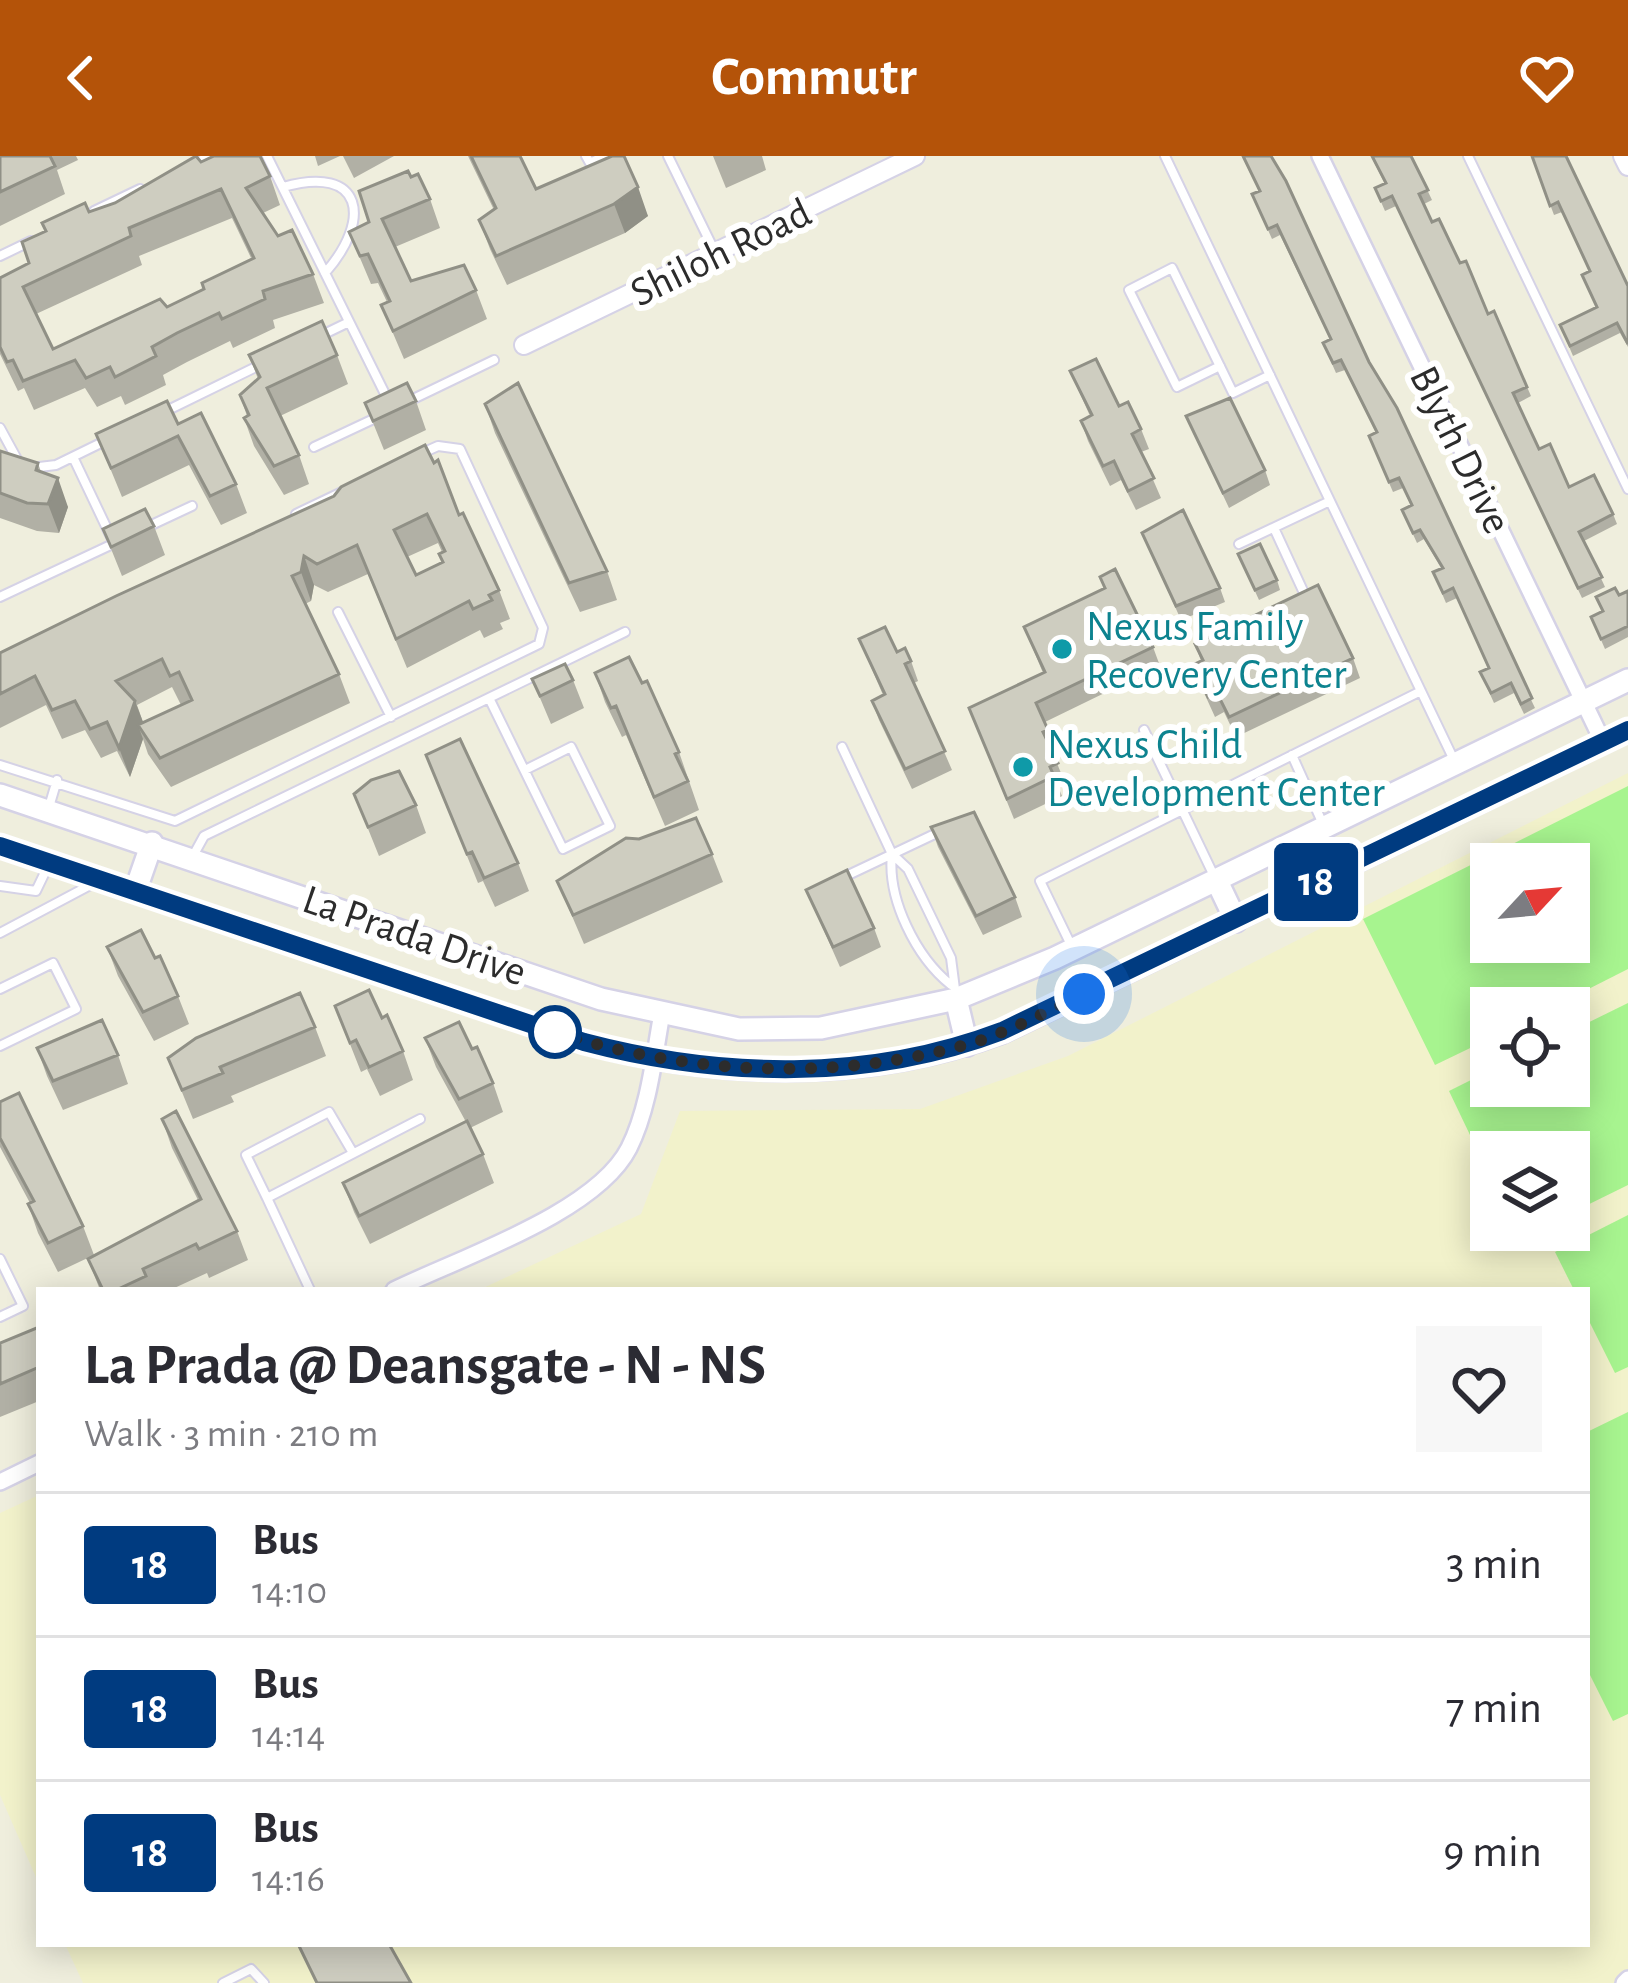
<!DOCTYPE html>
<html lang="en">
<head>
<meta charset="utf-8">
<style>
  :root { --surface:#fff; --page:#f7f7f7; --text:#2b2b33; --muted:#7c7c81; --line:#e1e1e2; --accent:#b45309 }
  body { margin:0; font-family:"Alegreya Sans",sans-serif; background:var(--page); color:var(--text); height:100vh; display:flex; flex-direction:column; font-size:45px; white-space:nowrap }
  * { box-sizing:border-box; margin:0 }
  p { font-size:39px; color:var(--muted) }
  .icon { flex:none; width:66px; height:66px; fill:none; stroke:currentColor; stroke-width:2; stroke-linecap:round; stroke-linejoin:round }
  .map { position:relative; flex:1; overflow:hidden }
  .drawer { position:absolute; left:36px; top:1131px; width:1554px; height:660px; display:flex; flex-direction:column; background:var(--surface); border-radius:0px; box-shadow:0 6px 30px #0003 }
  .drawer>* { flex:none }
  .badge { padding:0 24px; border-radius:9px; font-size:42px; line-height:78px }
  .needle { width:78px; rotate:64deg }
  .fabs { position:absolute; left:1470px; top:687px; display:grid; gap:24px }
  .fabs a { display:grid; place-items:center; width:120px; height:120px; border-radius:0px; background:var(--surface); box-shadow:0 6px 30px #0003; font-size:60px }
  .you { position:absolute; width:60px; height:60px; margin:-30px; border:9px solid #fff; border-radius:50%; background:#1a73e8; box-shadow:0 0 0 18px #1a73e833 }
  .map>.badge { position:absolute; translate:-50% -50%; box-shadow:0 0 0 6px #fff }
  .round { display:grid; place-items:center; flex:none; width:126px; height:126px; border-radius:0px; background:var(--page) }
  .head { display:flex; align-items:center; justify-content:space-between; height:204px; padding:0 48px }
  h1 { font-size:57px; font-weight:700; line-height:90px }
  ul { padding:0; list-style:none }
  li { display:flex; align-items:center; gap:36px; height:144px; padding:0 48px; border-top:3px solid var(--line) }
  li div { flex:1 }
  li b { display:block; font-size:45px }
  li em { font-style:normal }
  li .badge { min-width:132px; font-weight:700; text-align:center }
  header { display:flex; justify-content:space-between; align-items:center; height:156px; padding:0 48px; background:var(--accent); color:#fff; font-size:54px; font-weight:700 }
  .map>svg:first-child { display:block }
  .education { fill:#f2f2cb; fill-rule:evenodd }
  .pitch { fill:#a7f48f; fill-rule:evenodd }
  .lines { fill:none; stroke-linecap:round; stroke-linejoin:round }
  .service-casing { stroke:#d5d2e6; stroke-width:12 }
  .minor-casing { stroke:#d5d2e6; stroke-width:20 }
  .tertiary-casing { stroke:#d5d2e6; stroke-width:22 }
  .secondary-casing { stroke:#d5d2e6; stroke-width:26 }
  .service { stroke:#fff; stroke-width:8 }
  .minor { stroke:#fff; stroke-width:15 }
  .tertiary { stroke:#fff; stroke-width:18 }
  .secondary { stroke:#fff; stroke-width:21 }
  .wall { fill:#b1b0a5; fill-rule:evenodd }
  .shaded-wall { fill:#909086 }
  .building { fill:#cecdc0; stroke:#909086; stroke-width:3; fill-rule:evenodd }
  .line-casing { stroke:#fff; stroke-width:27 }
  .line { stroke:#003b80; stroke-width:18 }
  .walk { stroke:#2c2c2c; stroke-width:12; stroke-dasharray:0 21.6 }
  .culture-dot { fill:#0f9aa8; stroke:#fff; stroke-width:4.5 }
  .stop-dot { fill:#fff; stroke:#003b80; stroke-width:6 }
  .labels { text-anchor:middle; stroke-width:12; stroke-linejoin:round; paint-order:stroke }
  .street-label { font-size:42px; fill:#2c2c2c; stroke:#fff }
  .culture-label { font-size:42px; fill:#0d838f; stroke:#fff; text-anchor:start }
</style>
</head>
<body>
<header><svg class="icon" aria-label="back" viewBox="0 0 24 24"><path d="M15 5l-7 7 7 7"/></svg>Commutr<svg class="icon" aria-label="heart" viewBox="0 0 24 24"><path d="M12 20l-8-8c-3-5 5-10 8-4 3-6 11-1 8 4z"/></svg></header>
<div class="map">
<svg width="1628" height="1827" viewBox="0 0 1628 1827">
  <rect width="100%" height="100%" fill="#efeedd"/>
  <path class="education" d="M1628,617V1827H83L65,1788H1587V1134H479L641,1058L680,955L920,953L1068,900ZM1491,708H1569V786H1491ZM1491,852H1569V930H1491ZM1491,996H1569V1074H1491Z
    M39,1339V1728L0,1639V1357Z"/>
  <path class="pitch" d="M1628,630V813L1551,852H1491V882L1435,909L1363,763ZM1491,708H1569V786H1491Z
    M1628,847V1029L1569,1058V996H1491V1023L1449,935L1491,914V930H1569V876Z
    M1628,1059V1211L1615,1217L1587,1161V1134H1574L1555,1096Z
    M1628,1256V1558L1613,1565L1587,1513V1276Z"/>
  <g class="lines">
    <defs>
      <path id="service" d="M267,0L389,246
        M586,0L590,7L604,0
        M668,0L715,96
        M1165,0L1453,602
        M1468,0L1628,333
        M191,9L210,0
        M283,31C364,8 372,64 325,117
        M94,55L140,33
        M0,100L31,85
        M318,181L349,166
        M1220,210L1177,231L1129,134L1172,112L1233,237L1270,219
        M409,245L494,204
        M162,257L262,208
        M0,272L18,305
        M314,291L380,260
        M73,301L111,381
        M31,312L56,309L105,285
        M296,358L342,336
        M145,372L192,350
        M1274,372L1304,437
        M1239,388L1330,345
        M0,441L115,387
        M338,456L391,561
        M489,542L563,693L610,670L571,591L525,614
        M1144,574L1215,722
        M842,591L892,698L908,713L951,802L956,841
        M1292,599L1322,666
        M0,609L175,665L539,488L543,472L460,293L438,290L420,298
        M49,651L57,624
        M892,698C887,743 916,801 951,829
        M193,700L204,680L625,476
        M844,721L939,676
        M0,730L36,735L48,710
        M0,777L96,726
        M1071,789L1040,725L1421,535
        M0,833L53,807L76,853L0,890
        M267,1042L246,999L329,956L353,997
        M0,1103L23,1150L0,1161
        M310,1134L267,1042L420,963
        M223,1827L251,1813L264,1827"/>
      <path id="minor" d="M1320,0L1603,586
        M394,1134C459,1102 596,1057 629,992C649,952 654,901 662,857
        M0,1326L39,1307
        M1624,1827L1628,1823"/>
      <path id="tertiary" d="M1623,0L1628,10
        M524,189L915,0"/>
      <path id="secondary" d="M0,639L601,843L739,873L821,872L956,843L1055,802L1628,524
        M0,690L584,886C721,923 868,926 1002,876L1628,574
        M1216,723L1236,765
        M136,733L152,687
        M956,843L967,889"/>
    </defs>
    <use href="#service" class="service-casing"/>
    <use href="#minor" class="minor-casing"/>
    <use href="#tertiary" class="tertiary-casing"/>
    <use href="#secondary" class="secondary-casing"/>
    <use href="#service" class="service"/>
    <use href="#minor" class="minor"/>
    <use href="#tertiary" class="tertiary"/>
    <use href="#secondary" class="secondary"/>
  </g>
  <path class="wall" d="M0,0H76L78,4L57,14L65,38L0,70Z
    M315,0H340L318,10Z
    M343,0H394L354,22Z
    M468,0H520L536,33L612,0L648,60L625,77L507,129L490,93L479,64L494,54Z
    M713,0H762L766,14L726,32Z
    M1242,0H1271L1535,552L1524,558L1514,537L1494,547L1480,516L1488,512L1457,442L1446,447L1433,416L1441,412L1424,383L1417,387L1406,363L1411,350L1403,332L1393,336L1369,280L1376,277L1345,214L1336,217L1323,187L1330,183L1280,79L1272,83L1252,38L1259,35Z
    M1371,0H1411L1432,44L1424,48L1432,66L1460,107L1488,158L1501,171L1531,240L1518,247L1539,293L1569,331L1613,358L1617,368L1584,385L1605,431L1582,442L1396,50L1385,55L1375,32L1385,28Z
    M1532,0L1628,130V191L1620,177L1573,200L1560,169L1596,151L1582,119L1589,115L1562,56L1554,59Z
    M201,6L270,20L280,49L263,57L278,80L313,118L324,147L273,164L275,172L233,192L230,185L187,206L163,219L166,229L125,249L121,240L97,251L85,232L34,254L24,232L18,235L0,198V122L29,107L89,56L115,47ZM232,62L252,104L204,133L167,151L53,193L36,158L142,109L139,100Z
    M411,21L430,43L440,72L395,91L411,125L476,134L487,163L404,203L381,149L387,146L378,127L371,128L349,76L369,66Z
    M249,199H337L348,228L280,260L299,299L309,328L284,339L254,290L244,262L247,260L240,239L258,223Z
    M1070,215L1119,250L1141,273L1149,293L1141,296L1161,342L1136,354L1121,324L1110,330L1088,285L1081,265L1090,260Z
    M416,245L426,274L384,294L365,247Z
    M485,248L607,415L617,444L580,456L495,277Z
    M1186,260L1265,314L1270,329L1229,352Z
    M178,268L236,328L247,357L221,369L189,309L122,341L96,278Z
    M0,295L38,307L41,316L68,351L59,377L37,375L0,362Z
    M334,340L459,359L499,434L510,463L500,467L503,473L484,482L480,474L407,512L368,418L328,436L314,429L311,445L305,448L339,518L350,547L171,631L148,598L143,583L130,621L117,595L101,602L85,574L62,583L46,549L0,572V497ZM438,387L442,396V406L416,419L407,401ZM172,531L181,549L143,566L137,549Z
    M154,370L165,399L122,420L103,373Z
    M1142,377L1220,432L1225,446L1181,464Z
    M1238,398L1277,424L1280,434L1259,444Z
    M1100,421L1153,491L1160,510L1045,566L1055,593L1052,595L1065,627L1058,630L1062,640L1014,663L969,552L1043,517L1024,471L1104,433Z
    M1628,435V481L1605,493L1591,461L1602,455L1596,441L1619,439Z
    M859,483L897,496L911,505L918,525L914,527L952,614L912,633L879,564L872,545L883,539Z
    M1195,488L1353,502L1360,522L1236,581L1224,556L1215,561L1200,528L1193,509L1201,505Z
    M595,517L642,527L679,596L699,654L665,670L626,579L622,581L605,546Z
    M532,523L573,524L584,552L551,568Z
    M426,599L518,707L529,735L495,751L483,725L478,727Z
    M354,638L416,649L426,677L379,700Z
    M931,671L1015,741L1022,761L983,779L938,691Z
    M712,698L723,726L584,788L557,725Z
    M806,734L874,772L881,791L840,811Z
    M107,791L155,802L178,840L189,868L154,885L118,820Z
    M335,850L382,862L403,895L413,924L380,940L367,913L361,916Z
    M315,871L326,900L231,940L234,946L193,963L168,902Z
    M425,882L472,893L493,927L503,956L470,972L483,998L494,1027L370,1088L354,1056L343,1027L466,966L436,911Z
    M37,892L118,899L128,928L63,954L47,920Z
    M0,946L83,1070L94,1099L58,1116L38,1077L28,1048L30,1047L0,991Z
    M162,963L237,1075L248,1104L209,1122L207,1117L170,1134H100L88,1103L198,1044L172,992Z
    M39,1171V1245L0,1261V1187Z"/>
  <path class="shaded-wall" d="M638,31L648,60L625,77L614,48Z
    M58,322L68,351L59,377L48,348Z
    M304,400L314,429L311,445L301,416Z
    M135,545L146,574L138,569L143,583L130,621L119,592Z"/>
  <path class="building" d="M0,0H50L55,10L0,36Z
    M196,0L201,6L214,0H260L270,20L246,32L278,80L292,74L313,118L263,135L265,143L222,163L219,157L177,177L152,191L156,200L115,221L110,211L86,222L75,204L23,225L13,204L7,206L0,191V122L29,107L22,86L46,75L42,67L85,47L89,56L115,47ZM221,33L254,102L202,127L204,133L167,151L160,143L53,193L23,131L131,80L129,72Z
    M471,0H520L536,33L612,0H624L638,31L614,48L496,100L479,64L496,52Z
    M1243,0H1271L1286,25L1369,206L1397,252L1532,542L1521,548L1511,527L1491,537L1480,516L1489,512L1453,432L1443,437L1433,416L1443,412L1420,374L1413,377L1402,354L1412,349L1399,322L1389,326L1369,280L1377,276L1341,204L1333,207L1323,187L1331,183L1277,69L1268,73L1252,38L1260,35Z
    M1372,0H1411L1428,34L1419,38L1432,66L1439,63L1460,107L1466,105L1488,158L1494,155L1501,171L1527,231L1513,237L1539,293L1550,288L1569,331L1594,319L1613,358L1579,376L1602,421L1578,432L1392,40L1381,45L1375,32L1386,27Z
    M1532,0H1566L1628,130V188L1617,167L1570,190L1560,169L1597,151L1582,119L1590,115L1558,46L1550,50Z
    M408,15L411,21L418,18L430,43L382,63L411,125L464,109L476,134L393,175L381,149L390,145L368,98L360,100L349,76L369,66L359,35Z
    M322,165L337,199L267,232L299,299L274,310L244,262L249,259L240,239L260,221L249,199Z
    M1096,203L1119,250L1128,246L1141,273L1132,278L1154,322L1128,335L1114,305L1103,310L1081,265L1092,259L1070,215Z
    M407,227L416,245L373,265L365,247Z
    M518,227L607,415L569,427L485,248Z
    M1230,242L1265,314L1223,337L1186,260Z
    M167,245L178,268L201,257L236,328L210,340L178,280L111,312L96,278Z
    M425,289L434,307L438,304L459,359L463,357L499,434L489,439L492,444L473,453L469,445L396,483L357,389L317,408L304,400L301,416L292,420L339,518L160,602L138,569L192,544L179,516L170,520L162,503L116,525L135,545L119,592L107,566L90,573L75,545L52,554L35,520L0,538V497L116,440L334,340L341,331ZM427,358L445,395L439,398L443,406L416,419L394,374Z
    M0,295L38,307L36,314L58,322L48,348L27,347L0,337Z
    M145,353L154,370L111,391L103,373Z
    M1183,354L1220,432L1176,450L1142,377Z
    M1260,388L1277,424L1255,434L1238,398Z
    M1115,413L1153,491L1036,547L1048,574L1043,576L1058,607L1050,611L1054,620L1007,643L969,552L1045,516L1024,471L1105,432L1100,421Z
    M1318,429L1353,502L1229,561L1217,537L1208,541L1193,509L1203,504L1195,488Z
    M1615,432L1619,439L1628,435V470L1601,483L1591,461L1603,455L1596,441Z
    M885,471L897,496L905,492L911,505L905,508L945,595L905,613L872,545L885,538L859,483Z
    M629,501L642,527L647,525L679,596L675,598L688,625L654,641L616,550L611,552L595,517Z
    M565,508L573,524L540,540L532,523Z
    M460,583L518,707L484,722L472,696L467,698L426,599Z
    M399,615L416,649L368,671L354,638L371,624Z
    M974,656L1015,741L976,760L931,671Z
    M696,662L712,698L573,759L557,725L626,682L639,683Z
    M847,714L874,772L833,791L806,734Z
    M141,774L155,802L160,800L178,840L143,856L107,791Z
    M369,834L382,862L387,859L403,895L369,911L356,884L350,887L335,850Z
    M300,837L315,871L220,911L223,917L182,934L168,902L196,882Z
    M102,864L118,899L53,925L37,892Z
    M459,866L472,893L477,891L493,927L459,943L425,882Z
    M19,937L83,1070L48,1087L28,1048L34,1045L0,982V946Z
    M176,955L237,1075L199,1093L196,1088L143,1113L146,1120L116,1134H103L88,1103L201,1043L162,963Z
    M467,965L483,998L359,1060L343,1027Z
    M39,1171V1211L0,1228V1187Z
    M298,1788H389L411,1827H317Z"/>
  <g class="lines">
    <defs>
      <path id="line" d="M0,690L584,886C721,922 868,926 1002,875L1628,574"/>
    </defs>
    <use href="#line" class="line-casing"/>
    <use href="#line" class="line"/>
    <path class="walk" d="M555,876L545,873C682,918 825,927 965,889C1006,878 1045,856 1084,838"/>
  </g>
  <g class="culture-dot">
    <circle cx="1062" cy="493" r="12"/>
    <circle cx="1023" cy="611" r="12"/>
  </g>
  <circle class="stop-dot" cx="555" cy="876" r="24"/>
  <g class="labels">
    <g class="street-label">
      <text transform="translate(720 95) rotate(-26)" y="15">Shiloh Road</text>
      <text transform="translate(1462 293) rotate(64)" y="15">Blyth Drive</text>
      <text transform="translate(415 778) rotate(19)" y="15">La Prada Drive</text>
    </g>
    <g class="culture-label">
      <text x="1086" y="484">Nexus Family<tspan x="1086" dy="48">Recovery Center</tspan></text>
      <text x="1047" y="602">Nexus Child<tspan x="1047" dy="48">Development Center</tspan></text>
    </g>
  </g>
</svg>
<div class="fabs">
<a><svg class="needle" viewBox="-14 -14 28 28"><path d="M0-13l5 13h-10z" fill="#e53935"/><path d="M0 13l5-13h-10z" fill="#7c7c81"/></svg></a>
<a><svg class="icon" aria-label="locate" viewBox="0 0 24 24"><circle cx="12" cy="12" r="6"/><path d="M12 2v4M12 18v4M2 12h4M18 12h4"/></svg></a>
<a><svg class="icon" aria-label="layers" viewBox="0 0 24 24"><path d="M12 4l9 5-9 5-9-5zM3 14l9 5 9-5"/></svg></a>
</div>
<div class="you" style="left:1084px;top:838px"></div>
<b class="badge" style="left:1316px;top:726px;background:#003b80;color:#fff">18</b>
<section class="drawer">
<div class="head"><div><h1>La Prada @ Deansgate - N - NS</h1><p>Walk · 3 min · 210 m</p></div><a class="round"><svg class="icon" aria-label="heart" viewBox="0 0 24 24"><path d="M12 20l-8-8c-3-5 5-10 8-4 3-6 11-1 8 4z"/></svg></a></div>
<ul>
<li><span class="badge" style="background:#003b80;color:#fff">18</span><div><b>Bus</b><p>14:10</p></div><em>3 min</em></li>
<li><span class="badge" style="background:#003b80;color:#fff">18</span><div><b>Bus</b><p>14:14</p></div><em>7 min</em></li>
<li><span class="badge" style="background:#003b80;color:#fff">18</span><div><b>Bus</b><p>14:16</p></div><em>9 min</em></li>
</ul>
</section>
</div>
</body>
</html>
